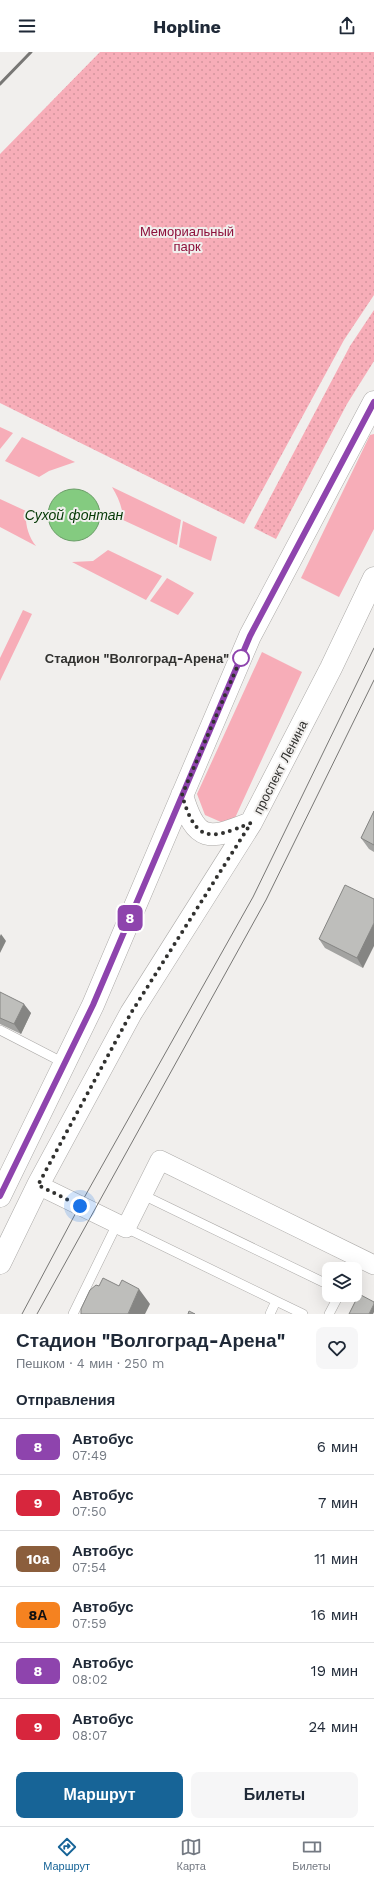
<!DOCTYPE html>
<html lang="ru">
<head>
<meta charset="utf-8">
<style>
  :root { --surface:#fff; --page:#f6f6f7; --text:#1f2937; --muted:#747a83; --line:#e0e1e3; --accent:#176497 }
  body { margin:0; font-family:"Work Sans",sans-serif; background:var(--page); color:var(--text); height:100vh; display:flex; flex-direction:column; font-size:15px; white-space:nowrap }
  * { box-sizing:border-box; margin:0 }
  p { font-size:13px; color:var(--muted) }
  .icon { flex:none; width:22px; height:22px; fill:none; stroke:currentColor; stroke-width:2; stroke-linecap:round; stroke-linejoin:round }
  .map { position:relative; height:1262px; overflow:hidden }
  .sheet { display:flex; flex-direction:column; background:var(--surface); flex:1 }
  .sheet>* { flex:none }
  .badge { padding:0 8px; border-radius:6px; font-size:14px; line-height:26px }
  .tools { position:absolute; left:322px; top:1210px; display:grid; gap:8px }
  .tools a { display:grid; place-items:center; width:40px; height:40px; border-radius:8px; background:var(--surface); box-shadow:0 4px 16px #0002; font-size:20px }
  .you { position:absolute; width:20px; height:20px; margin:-10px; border:3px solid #fff; border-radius:50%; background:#1a73e8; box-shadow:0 0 0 6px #1a73e833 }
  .map>.badge { position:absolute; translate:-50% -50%; box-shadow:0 0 0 2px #fff }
  h2 { padding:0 16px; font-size:15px; line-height:36px }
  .round { display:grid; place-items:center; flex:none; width:42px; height:42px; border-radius:8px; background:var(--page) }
  .headline { display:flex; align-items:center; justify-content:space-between; height:68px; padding:0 16px }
  h1 { font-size:19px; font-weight:700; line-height:30px }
  .cta { display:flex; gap:8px; margin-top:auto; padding:8px 16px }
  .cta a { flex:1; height:46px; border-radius:8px; background:var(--accent); color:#fff; font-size:16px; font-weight:700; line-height:46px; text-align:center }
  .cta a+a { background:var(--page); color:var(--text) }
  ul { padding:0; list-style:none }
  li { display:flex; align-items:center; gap:12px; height:56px; padding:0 16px; border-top:1px solid var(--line) }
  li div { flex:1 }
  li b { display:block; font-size:15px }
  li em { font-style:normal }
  li .badge { min-width:44px; font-weight:700; text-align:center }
  header { display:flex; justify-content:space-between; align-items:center; height:52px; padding:0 16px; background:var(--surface); font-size:18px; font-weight:700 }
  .tabs { display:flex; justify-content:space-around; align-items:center; height:56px; border-top:1px solid var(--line); background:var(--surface); font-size:11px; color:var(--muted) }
  .tabs a { display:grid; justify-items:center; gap:2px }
  .tabs .on { color:var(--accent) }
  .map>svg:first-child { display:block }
  .green { fill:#f7adb8 }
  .park { fill:url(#park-dots) }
  .water { fill:#84cb80; stroke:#6b9d68 }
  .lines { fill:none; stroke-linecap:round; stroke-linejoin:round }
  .service-casing { stroke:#acaaa8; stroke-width:10 }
  .minor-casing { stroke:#acaaa8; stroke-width:20 }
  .primary-casing { stroke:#acaaa8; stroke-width:23 }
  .service { stroke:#fff; stroke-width:9 }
  .minor { stroke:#fff; stroke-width:19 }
  .primary { stroke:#fff; stroke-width:22 }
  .tram { stroke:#787775; stroke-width:1 }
  .rail { stroke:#787775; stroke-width:3 }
  .wall { fill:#a3a3a1 }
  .shaded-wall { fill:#858583 }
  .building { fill:#bebebb; stroke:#858583 }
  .line-casing { stroke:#fff; stroke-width:9 }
  .line { stroke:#8e44ad; stroke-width:6 }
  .walk { stroke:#31312f; stroke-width:4; stroke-dasharray:0 7.2 }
  .stop-dot { fill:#fff; stroke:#8e44ad; stroke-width:2 }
  .labels { text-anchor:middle; stroke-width:4; stroke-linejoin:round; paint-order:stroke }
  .park-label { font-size:13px; fill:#8d103b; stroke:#f1efed }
  .stop-label { font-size:13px; font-weight:bold; fill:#31312f; stroke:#f1efed; text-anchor:end }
  .street-label { font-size:13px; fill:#31312f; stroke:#f1efed }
  .water-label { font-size:14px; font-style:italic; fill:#053906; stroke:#f1efed }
</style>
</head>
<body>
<header><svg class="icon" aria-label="menu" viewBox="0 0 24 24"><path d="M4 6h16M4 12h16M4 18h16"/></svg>Hopline<svg class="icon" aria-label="share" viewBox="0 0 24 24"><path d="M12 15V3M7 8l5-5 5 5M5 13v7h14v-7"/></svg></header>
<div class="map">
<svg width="374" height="1262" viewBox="0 0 374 1262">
  <defs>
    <pattern id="park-dots" width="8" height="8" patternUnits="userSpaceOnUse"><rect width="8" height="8" fill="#f7adb8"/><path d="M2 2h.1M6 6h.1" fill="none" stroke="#d4959e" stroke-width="1.8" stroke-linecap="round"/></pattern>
  </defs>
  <rect width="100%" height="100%" fill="#f1efed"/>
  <path class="green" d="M0,375L13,381L0,397Z
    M374,382V477L339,545L301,526L370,383Z
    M22,385L75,410L49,419L39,425L5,409Z
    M112,435L181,468L177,493L123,468C123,456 118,445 112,435Z
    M0,447L26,459C25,472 28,484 36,494L0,475Z
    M183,469L217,485L211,509L179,495Z
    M108,498L162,524L146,548L72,510L93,509Z
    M167,526L194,541L178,563L150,549Z
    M23,558L32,562L0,629V606Z
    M262,600L302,620L235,766L221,770L205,763L197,742Z"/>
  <path class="park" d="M100,0H374V243L344,288L244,472L0,351V102Z
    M374,258V309L347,352L276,487L254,476L350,294Z"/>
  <path class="water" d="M48 463a26 26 0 1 1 52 0a26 26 0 1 1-52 0Z"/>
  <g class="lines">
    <defs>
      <path id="service" d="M0,978L64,1011
        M143,1143L329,1233
        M126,1176L276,1249L270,1262
        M276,1249L303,1262
        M73,1262L117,1172
        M329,1262L339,1243"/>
      <path id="minor" d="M38,1133L126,1176L160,1108L374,1213"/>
      <path id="primary" d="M182,743C196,791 209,788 251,771
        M0,1144L93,953L250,584L374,350
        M0,1211L38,1133L131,961L251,771L331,616L374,526"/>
    </defs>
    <use href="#service" class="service-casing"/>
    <use href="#minor" class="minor-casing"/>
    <use href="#primary" class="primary-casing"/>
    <use href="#service" class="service"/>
    <use href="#minor" class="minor"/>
    <use href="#primary" class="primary"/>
    <path class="tram" d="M22,1262L80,1153L253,845L374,596
      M37,1262L266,848L374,628"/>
    <path class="rail" d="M0,32L31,0"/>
  </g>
  <path class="wall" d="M374,759V800L369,797L361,786Z
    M374,847L363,916L325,896L319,887Z
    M0,940L31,961L21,982L0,972Z"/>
  <path class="shaded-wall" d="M374,871V894L363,916L357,906Z
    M1,882L6,889L0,901V884Z
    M24,952L31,961L21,982L14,972Z
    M139,1237L150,1252L145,1262H128Z
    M374,1252V1260L373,1262H369Z"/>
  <path class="building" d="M374,759V793L361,786Z
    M345,833L374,847V871L357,906L319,887Z
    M0,940L24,952L14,972L0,966Z
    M103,1226L119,1234L122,1228L139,1237L128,1262H81V1257L90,1238L96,1233L99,1234Z
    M359,1242L374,1250V1252L369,1262H349Z
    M189,1259L195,1262H188Z"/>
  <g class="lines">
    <defs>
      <path id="line" d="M0,1144L93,953L250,584L374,350"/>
    </defs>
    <use href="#line" class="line-casing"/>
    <use href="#line" class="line"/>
    <path class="walk" d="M80,1154L38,1133L131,961L251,771C209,788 196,791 182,743L241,606"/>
  </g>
  <circle class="stop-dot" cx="241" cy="606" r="8"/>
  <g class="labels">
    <g class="park-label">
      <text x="187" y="184">Мемориальный<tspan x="187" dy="15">парк</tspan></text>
    </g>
    <g class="stop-label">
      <text x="229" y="611">Стадион "Волгоград-Арена"</text>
    </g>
    <g class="street-label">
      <text transform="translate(280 715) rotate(-63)" y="5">проспект Ленина</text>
    </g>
    <g class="water-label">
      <text x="74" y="468">Сухой фонтан</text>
    </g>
  </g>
</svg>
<div class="tools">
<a><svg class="icon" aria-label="layers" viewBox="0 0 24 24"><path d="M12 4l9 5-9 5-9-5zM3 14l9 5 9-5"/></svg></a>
</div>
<div class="you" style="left:80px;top:1154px"></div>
<b class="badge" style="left:130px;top:866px;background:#8e44ad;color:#fff">8</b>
</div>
<section class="sheet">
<div class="headline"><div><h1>Стадион &quot;Волгоград-Арена&quot;</h1><p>Пешком · 4 мин · 250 m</p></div><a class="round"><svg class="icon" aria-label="heart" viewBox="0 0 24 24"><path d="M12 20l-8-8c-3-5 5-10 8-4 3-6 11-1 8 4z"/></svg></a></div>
<h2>Отправления</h2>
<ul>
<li><span class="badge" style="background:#8e44ad;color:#fff">8</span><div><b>Автобус</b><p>07:49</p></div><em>6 мин</em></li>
<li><span class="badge" style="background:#d7263d;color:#fff">9</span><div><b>Автобус</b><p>07:50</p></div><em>7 мин</em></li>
<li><span class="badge" style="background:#8b5e3c;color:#fff">10а</span><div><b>Автобус</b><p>07:54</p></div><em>11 мин</em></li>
<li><span class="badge" style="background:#f58220;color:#111">8А</span><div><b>Автобус</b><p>07:59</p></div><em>16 мин</em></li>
<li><span class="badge" style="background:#8e44ad;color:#fff">8</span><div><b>Автобус</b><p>08:02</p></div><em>19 мин</em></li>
<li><span class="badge" style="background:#d7263d;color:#fff">9</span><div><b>Автобус</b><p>08:07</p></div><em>24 мин</em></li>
</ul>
<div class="cta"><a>Маршрут</a><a>Билеты</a></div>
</section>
<nav class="tabs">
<a class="on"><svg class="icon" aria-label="directions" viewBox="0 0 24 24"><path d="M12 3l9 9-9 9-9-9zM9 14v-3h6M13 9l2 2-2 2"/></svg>Маршрут</a>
<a><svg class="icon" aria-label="map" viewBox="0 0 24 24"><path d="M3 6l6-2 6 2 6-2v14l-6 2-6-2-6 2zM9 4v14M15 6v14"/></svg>Карта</a>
<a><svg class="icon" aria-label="tickets" viewBox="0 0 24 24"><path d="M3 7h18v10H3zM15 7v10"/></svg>Билеты</a>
</nav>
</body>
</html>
